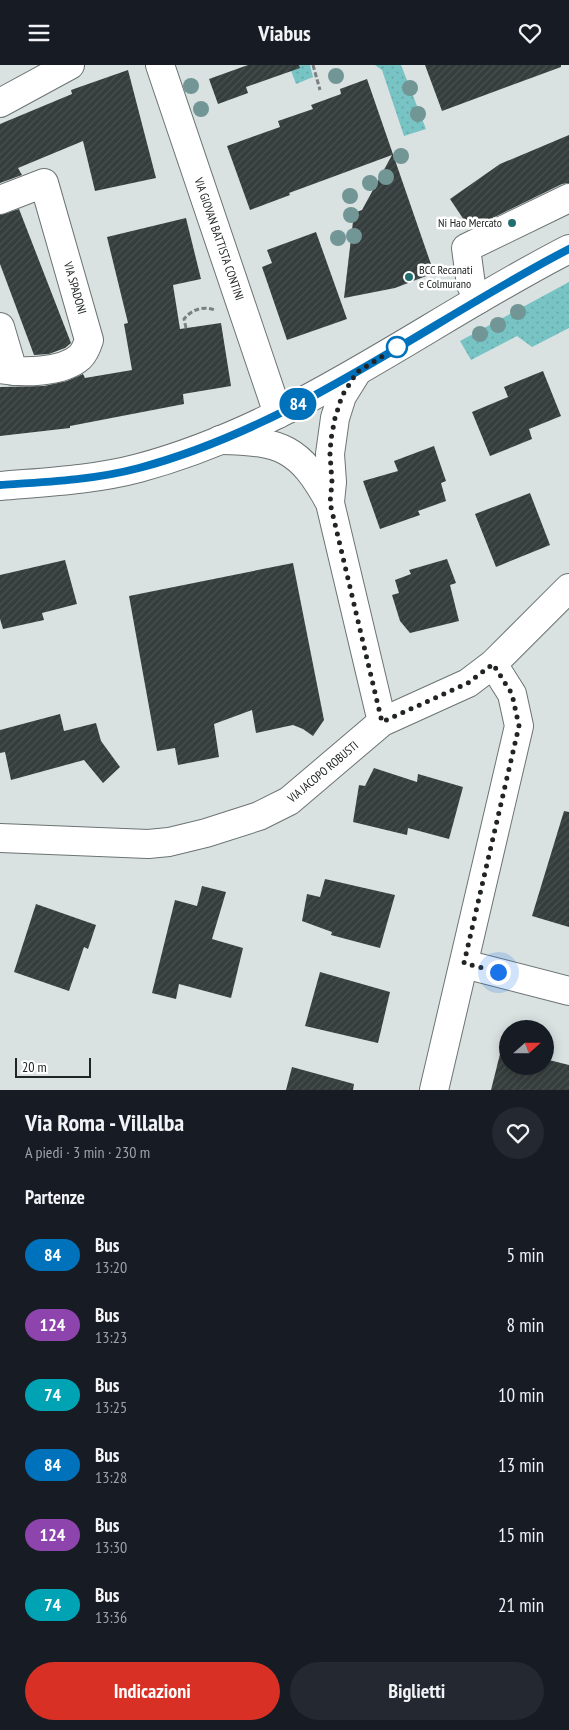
<!DOCTYPE html>
<html lang="it">
<head>
<meta charset="utf-8">
<style>
  :root { --surface:#171b24; --page:#242831; --text:#f1f3f6; --muted:#9ea1a6; --accent:#d93025 }
  body { margin:0; font-family:"PT Sans Narrow",sans-serif; background:var(--page); color:var(--text); height:100vh; display:flex; flex-direction:column; font-size:19px; white-space:nowrap }
  * { box-sizing:border-box; margin:0 }
  p { font-size:16px; color:var(--muted) }
  .icon { flex:none; width:28px; height:28px; fill:none; stroke:currentColor; stroke-width:2; stroke-linecap:round; stroke-linejoin:round }
  .map { position:relative; height:1025px; overflow:hidden }
  .sheet { display:flex; flex-direction:column; background:var(--surface); flex:1 }
  .sheet>* { flex:none }
  .badge { padding:0 10px; border-radius:16px; font-size:18px; line-height:32px }
  .needle { width:32px; rotate:69deg }
  .tools { position:absolute; left:499px; top:955px; display:grid; gap:10px }
  .tools a { display:grid; place-items:center; width:55px; height:55px; border-radius:50%; background:var(--surface); box-shadow:0 2px 12px #0003; font-size:25px }
  .scale { position:absolute; left:15px; bottom:12px; width:76px; box-sizing:border-box; padding-left:5px; border:2px solid #212424; border-top:0; font-size:14px; line-height:18px; white-space:nowrap; color:#212424; -webkit-text-stroke:4px #fff; paint-order:stroke }
  .you { position:absolute; width:25px; height:25px; margin:-12px; border:4px solid #fff; border-radius:50%; background:#1a73e8; box-shadow:0 0 0 8px #1a73e833 }
  .map>.badge { position:absolute; translate:-50% -50%; box-shadow:0 0 0 2px #fff }
  h2 { padding:0 25px; font-size:19px; line-height:45px }
  .round { display:grid; place-items:center; flex:none; width:52px; height:52px; border-radius:26px; background:var(--page) }
  .overview { display:flex; align-items:center; justify-content:space-between; height:85px; padding:0 25px }
  h1 { font-size:24px; font-weight:600; line-height:38px }
  .action { display:flex; gap:10px; margin-top:auto; padding:10px 25px }
  .action a { flex:1; height:58px; border-radius:30px; background:var(--accent); color:#fff; font-size:20px; font-weight:600; line-height:58px; text-align:center }
  .action a+a { background:var(--page); color:var(--text) }
  ul { padding:0; list-style:none }
  li { display:flex; align-items:center; gap:15px; height:70px; padding:0 25px }
  li div { flex:1 }
  li b { display:block; font-size:19px }
  li em { font-style:normal }
  li .badge { min-width:55px; font-weight:700; text-align:center }
  header { display:flex; justify-content:space-between; align-items:center; height:65px; padding:0 25px; background:var(--surface); font-size:22px; font-weight:600 }
  .map>svg:first-child { display:block }
  .garden { fill:url(#garden-dots) }
  .building { fill:url(#building-hatch) }
  .lines { fill:none; stroke-linecap:round; stroke-linejoin:round }
  .minor-casing { stroke:#6c7373; stroke-width:30 }
  .major-casing { stroke:#6c7373; stroke-width:30 }
  .path { stroke:#7a8080; stroke-width:3; stroke-dasharray:5 2.5; stroke-linecap:butt }
  .minor { stroke:#fff; stroke-width:28 }
  .major { stroke:#fff; stroke-width:28 }
  .tree { fill:#729596 }
  .line-casing { stroke:#fff; stroke-width:11 }
  .line { stroke:#0072bc; stroke-width:8 }
  .walk { stroke:#212424; stroke-width:5; stroke-dasharray:0 9 }
  .poi-dot { fill:#226e6f; stroke:#fff; stroke-width:2 }
  .stop-dot { fill:#fff; stroke:#0072bc; stroke-width:2.5 }
  .labels { text-anchor:middle; stroke-width:5; stroke-linejoin:round; paint-order:stroke }
  .poi-label { font-size:12px; fill:#212424; stroke:#fff; text-anchor:end }
  .street-label { font-size:12px; fill:#212424; stroke:#fff }
</style>
</head>
<body>
<header><svg class="icon" aria-label="menu" viewBox="0 0 24 24"><path d="M4 6h16M4 12h16M4 18h16"/></svg>Viabus<svg class="icon" aria-label="heart" viewBox="0 0 24 24"><path d="M12 20l-8-8c-3-5 5-10 8-4 3-6 11-1 8 4z"/></svg></header>
<div class="map">
<svg width="569" height="1025" viewBox="0 0 569 1025">
  <defs>
    <pattern id="garden-dots" width="8" height="8" patternUnits="userSpaceOnUse" patternTransform="scale(1.25)"><rect width="8" height="8" fill="#78c4c5"/><path d="M2 2h.1M6 6h.1" fill="none" stroke="#68a8a9" stroke-width="1.8" stroke-linecap="round"/></pattern>
    <pattern id="building-hatch" width="6" height="6" patternUnits="userSpaceOnUse" patternTransform="scale(1.25)"><rect width="6" height="6" fill="#363d3d"/><path d="M-1 1l2-2M0 6l6-6M5 7l2-2" fill="none" stroke="#4a5050"/></pattern>
  </defs>
  <rect width="100%" height="100%" fill="#d9e1e1"/>
  <path class="garden" d="M289,0H310L313,12L296,19Z
    M375,0H401L426,64L404,71L382,5Z
    M569,217V263L532,282L517,271L471,295L460,276Z"/>
  <path class="building" d="M248,0H299L300,3L246,22L248,28L218,39L209,14Z
    M425,0H561V2L442,46Z
    M128,5L156,113L95,126L83,76L18,103L22,110L0,118V59L72,29L71,25Z
    M367,14L434,208L395,223L344,233L354,148L362,145L392,90L289,128L290,130L250,145L227,81L280,62L278,56L313,44L311,40L341,29L340,24Z
    M569,70V118L562,119L470,164L450,134L500,99Z
    M19,144L71,278L65,283L49,289L34,290L0,199V150Z
    M186,153L201,214L173,220L180,264L221,258L231,321L183,329L184,339L70,361V363L0,371V322L44,321L67,316L83,309L85,313L132,305L124,259L128,258L107,172Z
    M316,167L347,254L287,275L262,202L272,198L267,185Z
    M543,306L561,351L529,364L532,374L490,391L472,347L508,332L504,322Z
    M434,381L446,416L441,418L446,436L418,446L420,450L380,464L363,416L398,406L394,396Z
    M530,428L550,480L496,502L475,449Z
    M447,494L456,518L450,520L459,556L410,568L400,556L392,530L399,528L395,515L411,509L409,505Z
    M65,495L77,539L42,548L44,555L3,564L0,554V510Z
    M293,498L324,655L313,671L303,664L293,660L256,668L252,645L214,659L219,692L178,700L175,683L157,686L129,531Z
    M60,649L64,666L96,658L101,676L120,702L103,718L84,695L11,715L5,687L0,688V665Z
    M374,703L417,717L418,709L463,722L449,774L408,763L407,770L353,757L359,720L365,721Z
    M564,746L569,747V862L532,851Z
    M325,814L395,830L380,883L331,870L332,867L302,856L307,829L320,832Z
    M202,821L226,827L212,874L243,883L231,933L179,919L176,934L152,928L175,835L197,841Z
    M36,839L96,860L88,884L84,882L69,926L14,907Z
    M320,907L390,927L378,978L305,961Z
    M501,985L508,986V1001H545V994L569,1000V1025H491Z
    M292,1002L354,1019L353,1025H286Z"/>
  <g class="lines">
    <defs>
      <path id="minor" d="M160,0L278,349
        M0,135L44,118L89,275C87,281 85,287 80,292C62,308 22,308 0,304
        M479,234L471,220L466,183L569,133
        M0,262L13,306
        M220,375C282,376 300,383 330,438L382,657
        M330,437L332,417L330,389L335,353L342,331L357,307
        M0,773L148,779L169,777L206,768L259,751L289,736L382,657L468,618L493,599L569,523
        M464,899L569,926
        M434,1025L519,661L512,629L493,599"/>
      <path id="major" d="M0,38L70,0
        M0,421C46,417 94,415 139,403C296,361 426,257 569,184"/>
    </defs>
    <use href="#minor" class="minor-casing"/>
    <use href="#major" class="major-casing"/>
    <path class="path" d="M313,0L320,25
      M186,263L184,254C192,244 204,241 215,245"/>
    <use href="#minor" class="minor"/>
    <use href="#major" class="major"/>
  </g>
  <g class="tree">
    <circle cx="336" cy="11" r="8"/>
    <circle cx="191" cy="21" r="8"/>
    <circle cx="410" cy="23" r="8"/>
    <circle cx="201" cy="44" r="8"/>
    <circle cx="418" cy="49" r="8"/>
    <circle cx="401" cy="91" r="8"/>
    <circle cx="386" cy="112" r="8"/>
    <circle cx="370" cy="118" r="8"/>
    <circle cx="350" cy="131" r="8"/>
    <circle cx="351" cy="150" r="8"/>
    <circle cx="354" cy="171" r="8"/>
    <circle cx="338" cy="173" r="8"/>
    <circle cx="518" cy="247" r="8"/>
    <circle cx="498" cy="260" r="8"/>
    <circle cx="480" cy="269" r="8"/>
  </g>
  <g class="lines">
    <defs>
      <path id="line" d="M0,420C46,417 94,415 139,403C296,361 426,258 569,184"/>
    </defs>
    <use href="#line" class="line-casing"/>
    <use href="#line" class="line"/>
    <path class="walk" d="M397,282L401,280L357,307L342,331L335,353L331,374L330,389L332,417L330,438L382,657L468,618L493,599L512,629L519,661L464,898L498,907"/>
  </g>
  <g class="poi-dot">
    <circle cx="512" cy="158" r="5"/>
    <circle cx="409" cy="212" r="5"/>
  </g>
  <circle class="stop-dot" cx="397" cy="282" r="10"/>
  <g class="labels">
    <g class="poi-label">
      <text x="502" y="162">Ni Hao Mercato</text>
      <text x="419" y="209" text-anchor="start">BCC Recanati<tspan x="419" dy="14">e Colmurano</tspan></text>
    </g>
    <g class="street-label">
      <text transform="translate(219 174) rotate(71)" y="4">VIA GIOVAN BATTISTA CONTINI</text>
      <text transform="translate(75 223) rotate(74)" y="4">VIA SPADONI</text>
      <text transform="translate(323 707) rotate(-40)" y="4">VIA JACOPO ROBUSTI</text>
    </g>
  </g>
</svg>
<div class="tools">
<a><svg class="needle" viewBox="-14 -14 28 28"><path d="M0-13l5 13h-10z" fill="#e53935"/><path d="M0 13l5-13h-10z" fill="#9ea1a6"/></svg></a>
</div>
<div class="scale">20 m</div>
<div class="you" style="left:498px;top:907px"></div>
<b class="badge" style="left:298px;top:339px;background:#0072bc;color:#fff">84</b>
</div>
<section class="sheet">
<div class="overview"><div><h1>Via Roma - Villalba</h1><p>A piedi · 3 min · 230 m</p></div><a class="round"><svg class="icon" aria-label="heart" viewBox="0 0 24 24"><path d="M12 20l-8-8c-3-5 5-10 8-4 3-6 11-1 8 4z"/></svg></a></div>
<h2>Partenze</h2>
<ul>
<li><span class="badge" style="background:#0072bc;color:#fff">84</span><div><b>Bus</b><p>13:20</p></div><em>5 min</em></li>
<li><span class="badge" style="background:#8e44ad;color:#fff">124</span><div><b>Bus</b><p>13:23</p></div><em>8 min</em></li>
<li><span class="badge" style="background:#00a3b4;color:#fff">74</span><div><b>Bus</b><p>13:25</p></div><em>10 min</em></li>
<li><span class="badge" style="background:#0072bc;color:#fff">84</span><div><b>Bus</b><p>13:28</p></div><em>13 min</em></li>
<li><span class="badge" style="background:#8e44ad;color:#fff">124</span><div><b>Bus</b><p>13:30</p></div><em>15 min</em></li>
<li><span class="badge" style="background:#00a3b4;color:#fff">74</span><div><b>Bus</b><p>13:36</p></div><em>21 min</em></li>
</ul>
<div class="action"><a>Indicazioni</a><a>Biglietti</a></div>
</section>
</body>
</html>
